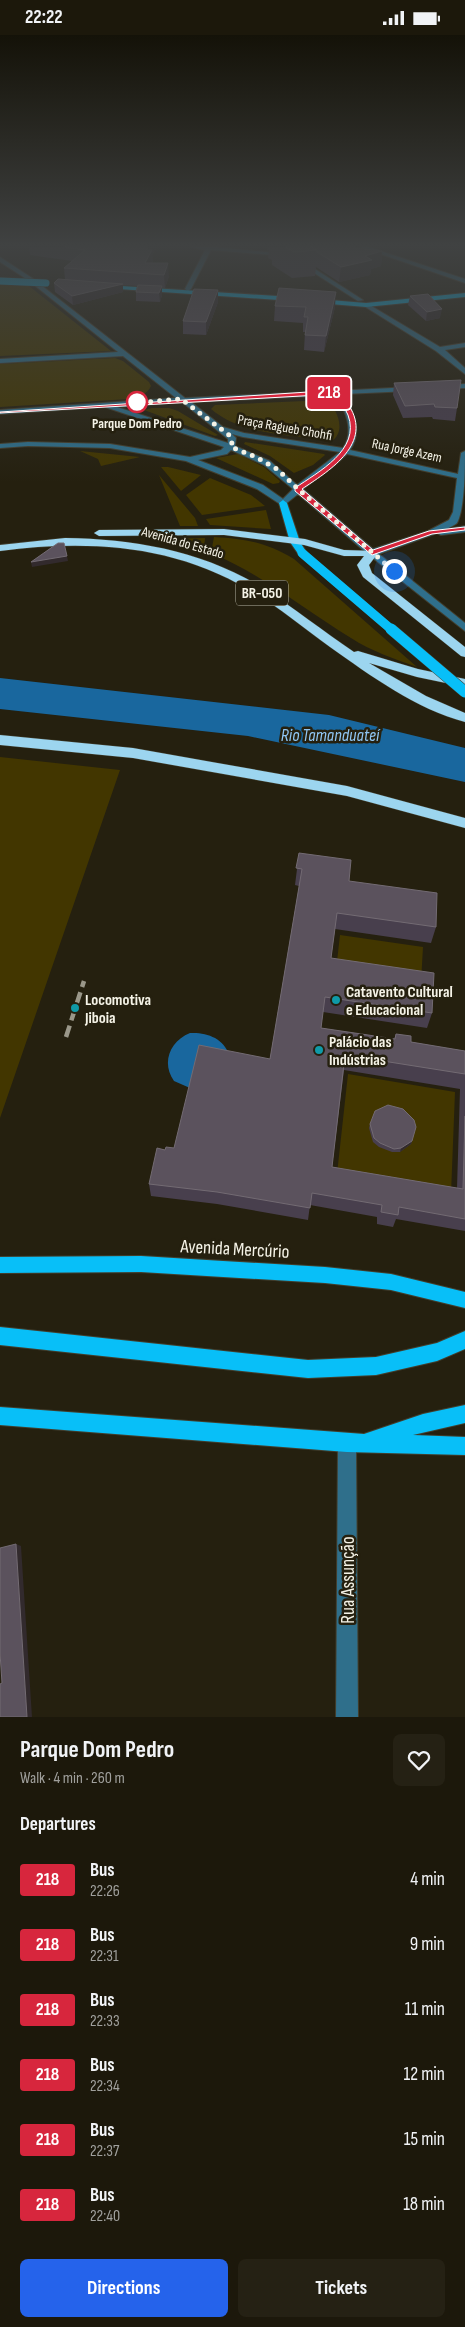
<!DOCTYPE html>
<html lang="en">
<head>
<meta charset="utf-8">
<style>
  :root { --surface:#1c180b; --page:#252114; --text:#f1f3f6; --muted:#a0a09d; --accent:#2563eb }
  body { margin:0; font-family:"Sofia Sans Condensed",sans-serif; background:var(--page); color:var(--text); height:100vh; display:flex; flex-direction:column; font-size:19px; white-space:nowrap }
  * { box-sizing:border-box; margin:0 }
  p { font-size:16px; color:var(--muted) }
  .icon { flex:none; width:28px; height:28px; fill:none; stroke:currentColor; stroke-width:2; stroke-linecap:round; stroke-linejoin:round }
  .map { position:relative; height:1682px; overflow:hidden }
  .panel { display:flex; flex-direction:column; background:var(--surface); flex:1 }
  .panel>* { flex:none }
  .badge { padding:0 10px; border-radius:4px; font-size:18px; line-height:32px }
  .you { position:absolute; width:25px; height:25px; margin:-12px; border:4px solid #fff; border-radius:50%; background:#1a73e8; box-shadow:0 0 0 8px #1a73e833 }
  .map>.badge { position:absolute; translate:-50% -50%; box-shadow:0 0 0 2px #fff }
  h2 { padding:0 20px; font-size:19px; line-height:45px }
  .round { display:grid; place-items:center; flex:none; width:52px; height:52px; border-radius:8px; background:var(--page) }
  .overview { display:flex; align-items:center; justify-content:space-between; height:85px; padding:0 20px }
  h1 { font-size:24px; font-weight:700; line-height:38px }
  .primary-button { display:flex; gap:10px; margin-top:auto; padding:10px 20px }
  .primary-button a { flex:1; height:58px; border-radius:8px; background:var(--accent); color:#fff; font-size:20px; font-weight:700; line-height:58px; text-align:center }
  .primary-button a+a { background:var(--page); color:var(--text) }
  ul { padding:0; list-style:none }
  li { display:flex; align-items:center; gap:15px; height:65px; padding:0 20px }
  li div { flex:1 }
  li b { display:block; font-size:19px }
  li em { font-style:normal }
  li .badge { min-width:55px; font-weight:700; text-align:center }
  .status { display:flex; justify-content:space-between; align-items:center; height:35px; padding:0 25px; background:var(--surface); direction:ltr }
  .status svg { height:14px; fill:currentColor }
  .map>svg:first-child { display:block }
  .green { fill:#423600 }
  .water { fill:#19679e }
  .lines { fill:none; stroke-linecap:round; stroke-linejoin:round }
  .minor-casing { stroke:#423e2d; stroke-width:2 }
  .major-casing { stroke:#423e2d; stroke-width:2 }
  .highway-casing { stroke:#423e2d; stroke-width:1 }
  .minor { fill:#2f6f8b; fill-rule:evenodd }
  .major { fill:#08bff8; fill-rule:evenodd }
  .highway { fill:#9cd5ef; fill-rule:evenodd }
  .rail { stroke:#9a9789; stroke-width:4.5; stroke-dasharray:12 5.5; stroke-linecap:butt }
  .major-bridge-far2-casing { stroke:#423e2d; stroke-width:8; stroke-linecap:butt }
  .major-bridge-far1-casing { stroke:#423e2d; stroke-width:9; stroke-linecap:butt }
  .major-bridge-casing { stroke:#423e2d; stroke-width:12; stroke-linecap:butt }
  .major-bridge-far2 { stroke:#08bff8; stroke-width:7 }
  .major-bridge-far1 { stroke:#08bff8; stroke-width:9 }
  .major-bridge { stroke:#08bff8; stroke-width:11 }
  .wall { fill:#483f4d; fill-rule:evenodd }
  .shaded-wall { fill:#322a2d }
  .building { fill:#5b525d; stroke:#736b73 }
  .line { fill:#d7263d; stroke:#fff }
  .walk { stroke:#f5f3e7; stroke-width:5; stroke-dasharray:0 9 }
  .stop-dot { fill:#fff; stroke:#d7263d; stroke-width:2.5 }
  .culture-dot { fill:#0f9aa8; stroke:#25200f; stroke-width:2 }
  .labels { text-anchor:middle; stroke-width:5; stroke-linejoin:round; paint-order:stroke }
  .far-stop-label { font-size:14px; font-weight:bold; fill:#f5f3e7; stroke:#25200f }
  .far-street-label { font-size:14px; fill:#f5f3e7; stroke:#25200f }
  .shield { fill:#25200f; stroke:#b7b4a6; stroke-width:1 }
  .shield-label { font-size:15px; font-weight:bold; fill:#f5f3e7 }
  .poi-label { font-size:16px; font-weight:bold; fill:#f5f3e7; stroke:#25200f; text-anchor:start }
  .water-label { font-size:18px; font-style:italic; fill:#90c6f4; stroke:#25200f }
  .near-street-label { font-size:19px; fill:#f5f3e7; stroke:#25200f }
</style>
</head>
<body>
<div class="status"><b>22:22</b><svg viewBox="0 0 49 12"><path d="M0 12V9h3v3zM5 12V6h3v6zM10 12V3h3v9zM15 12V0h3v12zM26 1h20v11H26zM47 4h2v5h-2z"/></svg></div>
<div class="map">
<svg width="465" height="1682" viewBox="0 0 465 1682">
  <rect width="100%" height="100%" fill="#25200f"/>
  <path class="green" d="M0,249L29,251L111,316L0,321Z
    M115,323L123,326L149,347L151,351C147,360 138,362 129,364L0,372V329Z
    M327,365C337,374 346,395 333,405C294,401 241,400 211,374L215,370Z
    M152,373H169L178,376L218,400L215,401L144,375Z
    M245,407L324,419L325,420L313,430L294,438L270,421L244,409Z
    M80,416L140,422L101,431L98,424Z
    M238,419L264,432L280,446L279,448L273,449L216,423Z
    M161,432H168L201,440L181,456Z
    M159,440L195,483L198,491H180Z
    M210,443L251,460L265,471L202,480L186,460Z
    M266,475L271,494L210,490L206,484Z
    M214,502C246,504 265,507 294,524L417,632C395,624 371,616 351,603C302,573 265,541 211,518Z
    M205,503L204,516L163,504Z
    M0,722L120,735L0,1083Z
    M340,900L423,912L421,947L336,935Z
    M348,1039L455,1057L451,1159L337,1139Z"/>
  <path class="water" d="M0,643L329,680L465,713V747L248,701L0,674Z
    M190,998C206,997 224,1003 229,1020L190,1053L174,1046C161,1028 170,1006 190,998Z"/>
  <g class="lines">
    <defs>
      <path id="minor" d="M191,212H216L287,219L284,221L211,215L191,254L188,256L185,254L205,215Z
        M360,212H369L465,244V248Z
        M0,222L32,243L185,363L413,352V356H410L344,359C353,377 363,397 350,415L458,439L461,418L465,416C465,433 465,473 457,488C455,490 450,492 447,494L465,491V497L441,500L437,498L379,519L465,588V596L369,520L298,459L283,471L257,454L186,426L110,413L28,411L0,413V409L28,407L110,409L190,422L221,415L224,412L105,372L0,379V375L176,363L123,321L0,328V324L118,317L28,245L0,227ZM337,360C345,376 355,396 343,413L244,398L223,392L191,367ZM182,367L228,404V408L117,372ZM232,399L243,402L340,417L297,450L270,426L235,411L236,403ZM231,415L264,430L293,454L283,464L263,450L198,425L227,419ZM347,419L457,443L453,477L449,485L428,496L373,514L303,454L335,430Z
        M302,226L304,227L363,265L358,266L300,229Z
        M364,269H368L440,312L465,308V312L445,315L465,333V339L436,316L364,271Z
        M465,349V353L443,354L439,352L443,350Z
        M347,1399L353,1402L356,1408L358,1682H336L338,1408L341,1402Z"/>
      <path id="major" d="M106,250L293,262L296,264L293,266L104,253Z
        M465,258V262L366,272L318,268L315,266L318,264L366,268Z
        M283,465L287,468L300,507L307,518L305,520H299L290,507L279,468Z
        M141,1221L325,1232L391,1239L465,1257V1273L391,1255L325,1248L141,1237L0,1238V1222Z
        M0,1292L308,1325L376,1322L437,1308L465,1296V1314L437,1326L376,1340L308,1343L0,1310Z
        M465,1370V1388L413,1400L465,1402V1420L347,1417L0,1390V1372L364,1399L423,1379Z"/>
      <path id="highway" d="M224,494L305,504L344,515L376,516L378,518L369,530L372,538L465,612V622L461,621L363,542L357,530L364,521H344L304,510L224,500L99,501L94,498L99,495Z
        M65,503C135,504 203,516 263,553C294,573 323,596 354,617L358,616L418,634L465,644V652L417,642L369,628L426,661L465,678V687C416,674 371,641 330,612C303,593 278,571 249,555C172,509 87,505 0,516V510Z
        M0,700L133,713L347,751L465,783V793L347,761L133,723L0,710Z"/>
    </defs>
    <use href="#minor" class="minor-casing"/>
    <use href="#major" class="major-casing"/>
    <use href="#highway" class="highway-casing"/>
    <use href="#minor" class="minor"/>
    <use href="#major" class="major"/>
    <use href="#highway" class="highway"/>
    <path class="rail" d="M66,1002L84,946"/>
    <defs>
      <path id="major-bridge-far2" d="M0,246L46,248"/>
      <path id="major-bridge-far1" d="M302,518L392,595"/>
      <path id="major-bridge" d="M391,594L465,657"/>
    </defs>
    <use href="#major-bridge-far2" class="major-bridge-far2-casing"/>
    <use href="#major-bridge-far1" class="major-bridge-far1-casing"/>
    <use href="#major-bridge" class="major-bridge-casing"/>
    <use href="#major-bridge-far2" class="major-bridge-far2"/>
    <use href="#major-bridge-far1" class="major-bridge-far1"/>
    <use href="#major-bridge" class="major-bridge"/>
  </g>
  <path class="wall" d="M29,212H157L152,220L153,228L169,241L165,253H162V260L160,267L136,266V257L137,251L123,250V257L73,270L55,257L54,248L65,245L64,233L72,226L30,220Z
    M267,212H356V213L382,216L381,231L371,234L370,240L339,247L316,232L315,241L292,243L272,230V225L268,223L269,215H267Z
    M218,255V267L206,300L183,299V286Z
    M410,261L440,283L426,286L408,270Z
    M275,271L335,272L324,317L304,315L305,297H303V288L274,286Z
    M394,348L457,373L455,386L433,384L432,382L403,383L393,360Z
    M299,818L349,846L436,892L431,908L335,894L331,923L432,978L427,993L323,977L321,993L394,1004L396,999L411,1007L465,1016V1196L396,1184L393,1192L377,1189V1182L310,1170L308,1185L217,1169L151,1161L149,1149L165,1115L174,1113L270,1024L299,851L295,850ZM344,1035L460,1054L457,1153L332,1132Z
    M370,1089L412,1106L411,1109L400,1117H392L379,1112L373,1107L369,1093Z"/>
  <path class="shaded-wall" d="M148,212H157L152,220L153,228H145L146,215Z
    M382,216L381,231L371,234L370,240L339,247L341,232L365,221Z
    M168,228L169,241L165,253L164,240Z
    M123,249V257L73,270L72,261Z
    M162,251V260L160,267L159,258Z
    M218,255V267L206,300V287Z
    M336,257L335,272L324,317L326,301Z
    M442,274L440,283L426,286L427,277Z
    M67,521L68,526L32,532L31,527Z
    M412,1106L411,1109L400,1117L401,1113Z
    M16,1509L21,1511L32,1682H27Z"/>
  <path class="building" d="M65,212H148L146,215H152L145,228H168L164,240L64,233L85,215Z
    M285,212H311L317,215L294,217Z
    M311,212H356V213L382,216L365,221L372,225L341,232L317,217V215Z
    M58,244L123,249L72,261L54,248Z
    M138,250L162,251L159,258L136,257Z
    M279,253L336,257L326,301L305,300L308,282H304L306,272L275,271Z
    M194,254L218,255L206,287L183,286Z
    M428,259L442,274L427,277L410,261Z
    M461,345L457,373L435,372L434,369L405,371L394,348Z
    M58,508H64L67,521L31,527Z
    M299,818L351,825L349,846L437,858L436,892L337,878L331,923L434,938L432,978L325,962L321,993L395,1004L396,999L411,1001V1007L465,1016V1039L345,1020L332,1132L463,1154L465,1081V1184L399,1172L398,1180L381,1177L382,1170L312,1158L310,1173L217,1157L149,1149L157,1113L165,1115L166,1112L174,1113L199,1010L270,1024L302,834L296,833Z
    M388,1070L403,1074L414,1085L416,1092L412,1106L401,1113L394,1114L380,1108L374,1103L370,1089L375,1076Z
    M16,1509L27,1682H0V1649L2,1648L0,1618V1513Z"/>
  <linearGradient id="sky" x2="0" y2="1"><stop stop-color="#141208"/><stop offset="0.47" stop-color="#404242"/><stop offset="1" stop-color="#404242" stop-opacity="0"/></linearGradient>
  <rect width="465" height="447" fill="url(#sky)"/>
  <path class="line" d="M339,355C344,359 348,368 351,374C371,411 327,437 302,454L373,515L429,496L465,492V495L432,499L372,520L295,456V453C318,437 361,415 348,380C345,373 340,366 337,359L0,378V377Z"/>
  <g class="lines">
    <path class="walk" d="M137,367L135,368L181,364L229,400L232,407L231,412L256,422L277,434L298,454L394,536"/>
  </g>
  <circle class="stop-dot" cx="137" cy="367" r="10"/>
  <g class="culture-dot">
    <circle cx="336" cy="965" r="5"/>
    <circle cx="75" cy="973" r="5"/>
    <circle cx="319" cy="1015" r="5"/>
  </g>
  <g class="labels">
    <g class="far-stop-label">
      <text x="137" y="393">Parque Dom Pedro</text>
    </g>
    <g class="far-street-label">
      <text transform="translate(285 392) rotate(10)" y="5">Praça Ragueb Chohfi</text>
      <text transform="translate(407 415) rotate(12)" y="5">Rua Jorge Azem</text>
      <text transform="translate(183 507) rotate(16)" y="5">Avenida do Estado</text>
    </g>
    <rect class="shield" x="236" y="545.5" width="52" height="25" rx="4"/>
    <g class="shield-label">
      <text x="262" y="563">BR-050</text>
    </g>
    <g class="poi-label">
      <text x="346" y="962">Catavento Cultural<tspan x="346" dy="18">e Educacional</tspan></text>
      <text x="85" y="970">Locomotiva<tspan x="85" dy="18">Jiboia</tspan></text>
      <text x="329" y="1012">Palácio das<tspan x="329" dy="18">Indústrias</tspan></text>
    </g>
    <g class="water-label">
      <text x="330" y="706">Rio Tamanduateí</text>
    </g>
    <g class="near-street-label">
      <text transform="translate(235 1213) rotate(3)" y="7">Avenida Mercúrio</text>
      <text transform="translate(347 1545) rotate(-90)" y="7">Rua Assunção</text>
    </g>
  </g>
</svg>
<div class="you" style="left:394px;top:536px"></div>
<b class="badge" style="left:329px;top:358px;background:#d7263d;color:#fff">218</b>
</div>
<section class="panel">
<div class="overview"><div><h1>Parque Dom Pedro</h1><p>Walk · 4 min · 260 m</p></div><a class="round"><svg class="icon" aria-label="heart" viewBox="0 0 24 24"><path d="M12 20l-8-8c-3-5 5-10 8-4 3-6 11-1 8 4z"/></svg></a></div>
<h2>Departures</h2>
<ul>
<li><span class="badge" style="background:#d7263d;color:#fff">218</span><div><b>Bus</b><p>22:26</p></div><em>4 min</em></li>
<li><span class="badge" style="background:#d7263d;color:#fff">218</span><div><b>Bus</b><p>22:31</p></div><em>9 min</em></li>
<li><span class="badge" style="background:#d7263d;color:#fff">218</span><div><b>Bus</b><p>22:33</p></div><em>11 min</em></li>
<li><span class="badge" style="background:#d7263d;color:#fff">218</span><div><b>Bus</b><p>22:34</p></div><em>12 min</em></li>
<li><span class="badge" style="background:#d7263d;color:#fff">218</span><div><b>Bus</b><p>22:37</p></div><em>15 min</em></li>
<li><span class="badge" style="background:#d7263d;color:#fff">218</span><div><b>Bus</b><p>22:40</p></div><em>18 min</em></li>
</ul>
<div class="primary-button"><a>Directions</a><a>Tickets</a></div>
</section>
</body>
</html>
